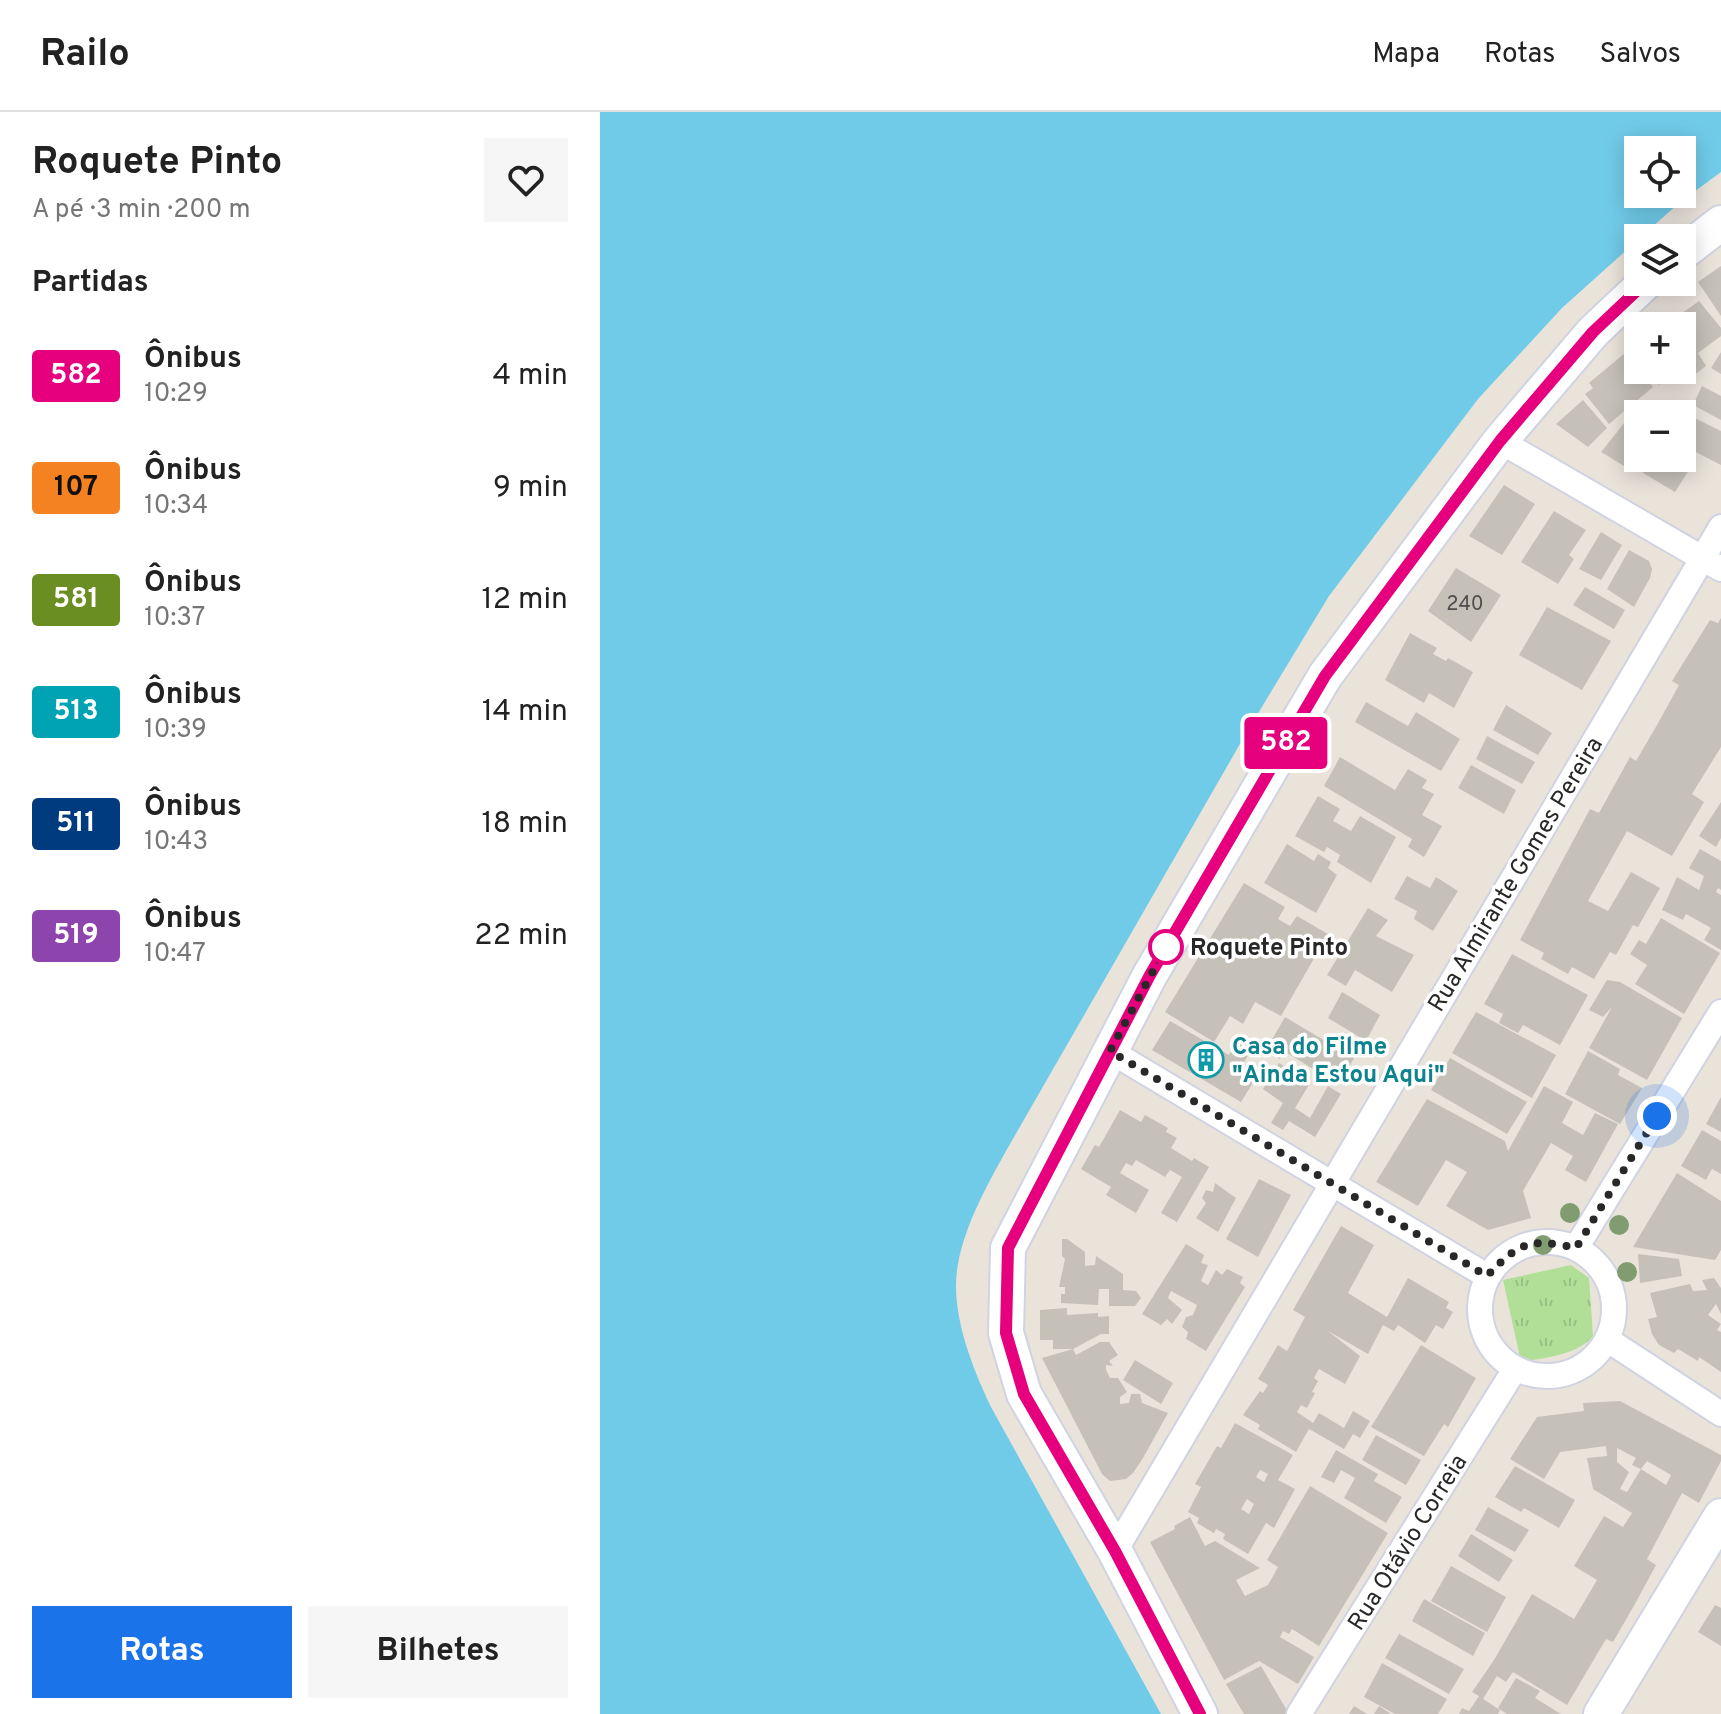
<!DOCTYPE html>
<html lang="pt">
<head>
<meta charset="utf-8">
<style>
  :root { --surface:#fff; --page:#f6f6f6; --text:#222; --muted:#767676; --line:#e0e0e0; --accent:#1a73e8 }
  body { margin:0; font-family:Overpass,sans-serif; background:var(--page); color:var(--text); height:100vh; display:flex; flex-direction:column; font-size:30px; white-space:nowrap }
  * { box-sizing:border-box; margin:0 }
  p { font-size:26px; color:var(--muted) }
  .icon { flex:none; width:44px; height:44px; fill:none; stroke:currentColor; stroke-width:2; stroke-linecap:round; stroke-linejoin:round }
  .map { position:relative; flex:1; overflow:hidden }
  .side { display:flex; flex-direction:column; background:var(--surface); width:600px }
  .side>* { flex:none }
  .badge { padding:0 16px; border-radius:6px; font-size:28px; line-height:52px }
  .buttons { position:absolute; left:1024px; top:24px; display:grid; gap:16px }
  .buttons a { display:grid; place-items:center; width:72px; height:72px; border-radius:0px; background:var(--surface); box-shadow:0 4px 20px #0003; font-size:40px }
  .you { position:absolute; width:40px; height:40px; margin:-20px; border:6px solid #fff; border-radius:50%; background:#1a73e8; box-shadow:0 0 0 12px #1a73e833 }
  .map>.badge { position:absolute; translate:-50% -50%; box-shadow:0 0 0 4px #fff }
  h2 { padding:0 32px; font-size:30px; line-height:72px }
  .round { display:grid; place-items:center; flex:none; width:84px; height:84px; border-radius:0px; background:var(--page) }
  .overview { display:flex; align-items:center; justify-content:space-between; height:136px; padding:0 32px }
  h1 { font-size:38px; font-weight:700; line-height:60px }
  .primary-button { display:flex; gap:16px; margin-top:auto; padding:16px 32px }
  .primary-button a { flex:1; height:92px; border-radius:0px; background:var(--accent); color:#fff; font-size:32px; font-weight:700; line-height:92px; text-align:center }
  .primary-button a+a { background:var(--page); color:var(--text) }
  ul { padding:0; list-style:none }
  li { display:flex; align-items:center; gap:24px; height:112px; padding:0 32px }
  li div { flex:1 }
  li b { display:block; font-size:30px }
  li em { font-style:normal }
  li .badge { min-width:88px; font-weight:700; text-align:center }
  header { display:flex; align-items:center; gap:48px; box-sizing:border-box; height:112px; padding:0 40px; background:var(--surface); border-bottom:2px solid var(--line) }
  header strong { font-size:38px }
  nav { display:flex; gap:44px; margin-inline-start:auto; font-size:28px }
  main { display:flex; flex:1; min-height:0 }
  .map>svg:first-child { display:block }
  .park { fill:url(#park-tufts) }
  .water { fill:#70cbe9; fill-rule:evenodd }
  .building { fill:#c5c1b9; fill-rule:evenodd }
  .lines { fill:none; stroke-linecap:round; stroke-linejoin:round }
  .street-casing { stroke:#d0d3e1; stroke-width:28 }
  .secondary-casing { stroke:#d0d3e1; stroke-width:38 }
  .street { stroke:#fff; stroke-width:24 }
  .secondary { stroke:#fff; stroke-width:34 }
  .tree { fill:#829c72 }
  .line-casing { stroke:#fff; stroke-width:18 }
  .line { stroke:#e6007e; stroke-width:12 }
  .walk { stroke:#282828; stroke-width:8; stroke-dasharray:0 14.4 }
  .stop-dot { fill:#fff; stroke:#e6007e; stroke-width:4 }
  .labels { text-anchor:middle; stroke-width:7; stroke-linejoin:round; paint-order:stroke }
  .number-label { font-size:20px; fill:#4f4e4c }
  .street-label { font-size:24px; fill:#282828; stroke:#fff }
  .stop-label { font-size:24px; font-weight:bold; fill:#282828; stroke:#fff; text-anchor:start }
  .culture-label { font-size:24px; font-weight:bold; fill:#0d838f; stroke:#fff; text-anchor:start }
</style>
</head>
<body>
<header>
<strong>Railo</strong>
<nav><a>Mapa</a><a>Rotas</a><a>Salvos</a></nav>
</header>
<main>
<section class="side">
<div class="overview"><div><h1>Roquete Pinto</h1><p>A pé · 3 min · 200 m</p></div><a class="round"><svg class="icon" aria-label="heart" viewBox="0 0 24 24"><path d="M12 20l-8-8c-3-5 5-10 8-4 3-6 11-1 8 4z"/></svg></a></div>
<h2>Partidas</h2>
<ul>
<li><span class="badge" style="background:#e6007e;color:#fff">582</span><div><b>Ônibus</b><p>10:29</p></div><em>4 min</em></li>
<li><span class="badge" style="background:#f58220;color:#111">107</span><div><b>Ônibus</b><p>10:34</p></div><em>9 min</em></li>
<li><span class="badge" style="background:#6b8e23;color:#fff">581</span><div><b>Ônibus</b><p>10:37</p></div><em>12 min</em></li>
<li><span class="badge" style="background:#00a3b4;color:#fff">513</span><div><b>Ônibus</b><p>10:39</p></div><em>14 min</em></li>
<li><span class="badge" style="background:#003b80;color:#fff">511</span><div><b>Ônibus</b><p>10:43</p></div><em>18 min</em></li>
<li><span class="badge" style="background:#8e44ad;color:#fff">519</span><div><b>Ônibus</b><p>10:47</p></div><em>22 min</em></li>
</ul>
<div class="primary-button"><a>Rotas</a><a>Bilhetes</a></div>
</section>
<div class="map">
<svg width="1121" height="1602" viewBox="0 0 1121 1602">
  <defs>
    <pattern id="park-tufts" width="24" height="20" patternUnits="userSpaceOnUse" patternTransform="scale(2)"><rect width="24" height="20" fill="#b2df98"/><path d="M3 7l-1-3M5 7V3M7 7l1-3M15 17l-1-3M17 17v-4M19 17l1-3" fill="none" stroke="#99bf83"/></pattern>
  </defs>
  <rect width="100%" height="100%" fill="#eae3da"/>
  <path class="park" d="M971,1153L989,1166L993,1224C978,1243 944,1246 921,1250L903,1168Z"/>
  <path class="water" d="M0,0H1121V60L1079,91L962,196L878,287L729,484L648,618L406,1039C387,1073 365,1113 358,1152C349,1198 372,1255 391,1295L561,1602H0ZM1038,38H1082V82H1038Z"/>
  <path class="building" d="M1121,154V204L1098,170Z
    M1099,189L1121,216V224L1098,241L1106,254L1093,264L1082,251V214H1064Z
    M1038,223V246L1027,232Z
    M1121,240V262L1111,256Z
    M1025,241L1053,275L1009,312L985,282L993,276L989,271Z
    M1047,258H1077L1059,273Z
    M1102,274L1121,284V308L1093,293Z
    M983,288L1007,316L988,335L956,312Z
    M1052,293L1059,302H1038V338L1029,357L1001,340L1025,310Z
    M1084,301L1121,319V353L1082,333V305Z
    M1052,346H1077L1075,349L1089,358L1075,380L1043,361Z
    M904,373L935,392L902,443L869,424Z
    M954,399L986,418L969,443L974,447L958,472L921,450Z
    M1001,420L1022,433L1001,468L979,457Z
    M1029,438L1049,449L1052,457L1050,466L1034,495L1007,477Z
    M856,456L901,483L871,530L828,499Z
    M985,475L1025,498L1014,517L973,493Z
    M947,495L1011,529L982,578L919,543Z
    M1121,506V635L1092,682L1104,690L1072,744L1027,719L988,789L1008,799L1031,760L1060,776L1038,815L1033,813L1016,843L1010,840L994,867L972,855L968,862L941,847L944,841L920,828L990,697L999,701L1030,645L1036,649L1057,613L1079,573L1072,569L1110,508L1118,511Z
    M810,521L837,536L833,542L846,549L848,546L873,560L854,596L829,581L824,591L785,568Z
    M766,590L808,614L816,600L860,627L841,659L755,610Z
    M906,593L952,621L938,643L893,618Z
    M887,624L935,650L922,672L876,647Z
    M740,645L795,678L808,657L827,668L822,676L834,682L822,703L842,714L824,745L808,735L812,727L724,674Z
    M871,653L916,678L904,702L858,676Z
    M718,684L740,697L733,709L751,719L760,704L796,725L771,771L737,750L740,743L727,735L724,740L695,724Z
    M1121,690V726L1116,735L1099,724Z
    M687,732L714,749L718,742L731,750L728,756L737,763L716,801L664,771Z
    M1100,737L1121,749V778L1118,776L1116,780L1121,783V838L1104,828L1111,816L1086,802L1083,808L1062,798L1077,765L1099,778L1104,764L1089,756Z
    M807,764L830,776L836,765L858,779L833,819L814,807L817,799L794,787Z
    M644,771L685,795L678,807L690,814L697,804L728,822L681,904L655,890L643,912L630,904L614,930L565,900Z
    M768,796L788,808L776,824L814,843L792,880L755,858L746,874L727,863Z
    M1061,806L1120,841L1084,902L1035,872L1047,853L1030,842L1039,828L1046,832Z
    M912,842L988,883L960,933L923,913L918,921L899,911L903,902L884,892Z
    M1007,868L1020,870L1082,906L1047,968L989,936L1012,895L1003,905L989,898Z
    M742,880L780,903L766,929L728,906Z
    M876,900L956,943L932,986L852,941Z
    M685,905L754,946L739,973L684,939L680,947L666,938Z
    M570,909L629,943L638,926L653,935L643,952L659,961L641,990L552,938Z
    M988,939L1020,957L1018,963L1042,976L1020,1012L965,982Z
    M850,946L927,990L907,1022L831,978Z
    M679,951L710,971L695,996L710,1006L728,974L741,982L715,1025L689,1009L683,1018L671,1011L683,991L663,977Z
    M944,974L973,990L962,1011L983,1023L995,1001L1018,1012L986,1070L965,1058L973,1044L951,1031L923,1079L931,1106L888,1118L846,1094L867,1060L846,1048L818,1094L776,1070L827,987L905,1029L908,1039Z
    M1121,985V1020L1106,1012Z
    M520,998L541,1010L545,1003L568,1016L566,1020L577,1026L571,1036L592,1049L594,1046L609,1055L577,1110L561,1101L582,1065L570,1058L565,1065L536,1048L532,1054L526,1051L520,1061L549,1078L536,1101L506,1083L511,1075L481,1057L495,1033L499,1035Z
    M1102,1018L1121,1029V1062L1112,1057L1106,1068L1081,1054Z
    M1077,1061L1121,1089V1138L1115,1148L1033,1135Z
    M659,1067L691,1083L658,1145L626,1127Z
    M615,1071L636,1086L618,1120L596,1106L606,1091L602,1086L606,1078L613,1080Z
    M741,1114L774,1133L748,1181L787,1205L808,1166L849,1190L846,1196L853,1200L843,1217L836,1213L825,1231L798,1213L794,1219L783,1213L768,1242L728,1219L760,1244L745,1272L719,1257L714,1266L718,1269L712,1280L715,1281L707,1296L701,1293L697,1300L713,1311L719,1301L744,1316L753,1299L770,1309L760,1326L753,1322L744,1337L709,1317L696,1340L658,1317L660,1313L643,1303L660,1279L663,1281L668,1273L658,1267L678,1233L687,1239L705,1205L693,1198Z
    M462,1127H467L485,1140V1154L495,1153L496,1144L523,1162V1178L536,1179L541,1186L535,1194H509V1177H499L498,1193L461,1191V1182H465V1175H459L465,1147L462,1144Z
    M586,1132L604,1143L601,1151L608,1153L601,1169L608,1173L616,1158L622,1163L627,1157L643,1165L640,1171L645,1175L606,1239L586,1227L588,1220L582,1215L586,1205L593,1203L597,1193L571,1179L568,1186L582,1198L572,1212L567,1207L561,1213L542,1202Z
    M1038,1142L1079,1147L1082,1164L1040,1171Z
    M1114,1166L1121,1176V1202L1116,1192L1108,1203L1121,1212L1117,1218L1121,1220V1260L1099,1245L1098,1249L1078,1237L1074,1241L1059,1233L1052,1222L1048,1207L1057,1205L1050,1181L1090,1172L1093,1179L1107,1178L1102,1168Z
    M467,1196V1203L498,1201V1205L509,1204V1222H501L473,1237H453V1228H440V1198Z
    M500,1230H509L518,1243L509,1249L513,1254L506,1253V1258L510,1266H518L527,1280L520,1285V1292L529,1291L531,1282H540L542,1291L568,1301L543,1346L533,1361L526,1367L510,1369L502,1362L442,1246L473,1237L476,1243Z
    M821,1233L876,1266L848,1315L844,1312L824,1344L771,1315Z
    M535,1248L573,1271L561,1292L523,1268Z
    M1020,1289L1121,1343V1349L1099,1391L1082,1381L1047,1447L1056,1453L1035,1492L1013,1530L1006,1527L967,1593L913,1560L906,1570L897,1564L883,1587L900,1598L898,1602H859L862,1596L869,1599L879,1584L872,1580L894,1548L932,1482L974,1507L997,1468L974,1454L1004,1404L1023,1415L1032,1401L993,1377L987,1346L1007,1344L1006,1334L960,1340L944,1367L910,1347L937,1305L984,1299L983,1291ZM1017,1336L1036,1346L1032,1353L1041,1357L1047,1349L1071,1363L1066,1373L1041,1357L1027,1380L1020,1377L1029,1360L1017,1350Z
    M635,1311L693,1343L678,1368L695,1377L674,1416L666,1411L648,1442L623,1427L625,1422L616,1417L614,1421L597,1411L599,1406L588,1400L601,1375L595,1372L617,1334L621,1336ZM660,1358L668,1362L664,1370L656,1365ZM647,1387L654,1392L649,1402L641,1397Z
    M776,1323L821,1348L806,1373L762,1348Z
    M736,1338L778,1362L774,1369L802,1385L786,1411L744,1386L755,1366L741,1358L734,1371L721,1365Z
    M915,1354L975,1388L959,1416L924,1396L921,1400L895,1385Z
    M710,1374L788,1421L719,1534L692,1517L689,1522L683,1519L680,1525L714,1545L698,1572L659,1549L624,1568L550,1430L575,1417L574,1414L590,1405L605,1434L615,1429L660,1456L636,1468L645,1484L668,1473L678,1455L667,1448Z
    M888,1395L929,1418L915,1440L875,1418Z
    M871,1422L913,1448L899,1470L858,1444Z
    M851,1454L906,1485L887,1520L831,1489Z
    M824,1487L885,1521L873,1544L812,1509Z
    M1115,1493L1121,1496V1534L1098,1520Z
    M799,1522L864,1557L849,1582L785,1546Z
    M782,1551L847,1587L838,1602H795L764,1585Z
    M661,1554L689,1602H644L626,1572Z
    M916,1566L940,1579L935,1586L961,1602H907L898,1596Z
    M754,1594L767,1602H749Z
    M779,1594L791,1602H774Z"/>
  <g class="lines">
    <defs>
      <path id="street" d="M900,329L1121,457
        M510,939L887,1164
        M880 1197a67 67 0 1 1 134 0a67 67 0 1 1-134 0Z
        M976,1136L1121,900
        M1008,1228L1121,1302
        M515,1439L1121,415
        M699,1602L915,1257"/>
      <path id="secondary" d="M1082,141L1121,111
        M600,1602L515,1439L424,1282L406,1221L408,1136L550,863L725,564L900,329L993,220L1046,170
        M1001,1602L1121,1404"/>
    </defs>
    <use href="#street" class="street-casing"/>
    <use href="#secondary" class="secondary-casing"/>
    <use href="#street" class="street"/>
    <use href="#secondary" class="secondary"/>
  </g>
  <g class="tree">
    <circle cx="970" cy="1101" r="10"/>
    <circle cx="1019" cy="1113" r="10"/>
    <circle cx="943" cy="1133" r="10"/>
    <circle cx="1027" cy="1160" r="10"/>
  </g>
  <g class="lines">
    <defs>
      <path id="line" d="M600,1602L515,1439L424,1282L406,1221L408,1136L550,863L725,564L900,329L993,220L1046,170"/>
    </defs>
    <use href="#line" class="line-casing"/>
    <use href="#line" class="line"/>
    <path class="walk" d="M566,835L510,939L887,1164C920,1130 929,1126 976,1136L1057,1004"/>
  </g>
  <defs>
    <symbol id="building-ring" viewBox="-11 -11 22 22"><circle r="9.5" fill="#fff" stroke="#0f9aa8" stroke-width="1.5"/><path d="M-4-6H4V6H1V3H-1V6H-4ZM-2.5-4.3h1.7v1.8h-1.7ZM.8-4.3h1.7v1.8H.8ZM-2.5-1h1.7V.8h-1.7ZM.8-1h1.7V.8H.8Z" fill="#0f9aa8"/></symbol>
  </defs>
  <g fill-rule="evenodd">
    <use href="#building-ring" x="586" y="928" width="40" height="40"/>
  </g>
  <circle class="stop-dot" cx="566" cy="835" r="16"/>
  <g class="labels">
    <g class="number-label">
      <text x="865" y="498">240</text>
    </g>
    <g class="street-label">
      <text transform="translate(915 762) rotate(-59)" y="8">Rua Almirante Gomes Pereira</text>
      <text transform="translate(807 1430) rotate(-58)" y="8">Rua Otávio Correia</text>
    </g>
    <g class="stop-label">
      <text x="590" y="843">Roquete Pinto</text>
    </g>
    <g class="culture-label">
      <text x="632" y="942">Casa do Filme<tspan x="632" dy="28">"Ainda Estou Aqui"</tspan></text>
    </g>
  </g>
</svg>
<div class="buttons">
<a><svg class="icon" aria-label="locate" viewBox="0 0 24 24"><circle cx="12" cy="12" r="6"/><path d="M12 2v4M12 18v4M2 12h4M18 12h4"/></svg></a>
<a><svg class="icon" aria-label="layers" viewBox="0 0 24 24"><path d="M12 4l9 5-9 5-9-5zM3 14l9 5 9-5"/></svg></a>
<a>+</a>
<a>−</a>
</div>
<div class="you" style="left:1057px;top:1004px"></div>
<b class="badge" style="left:686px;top:631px;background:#e6007e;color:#fff">582</b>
</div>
</main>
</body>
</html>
